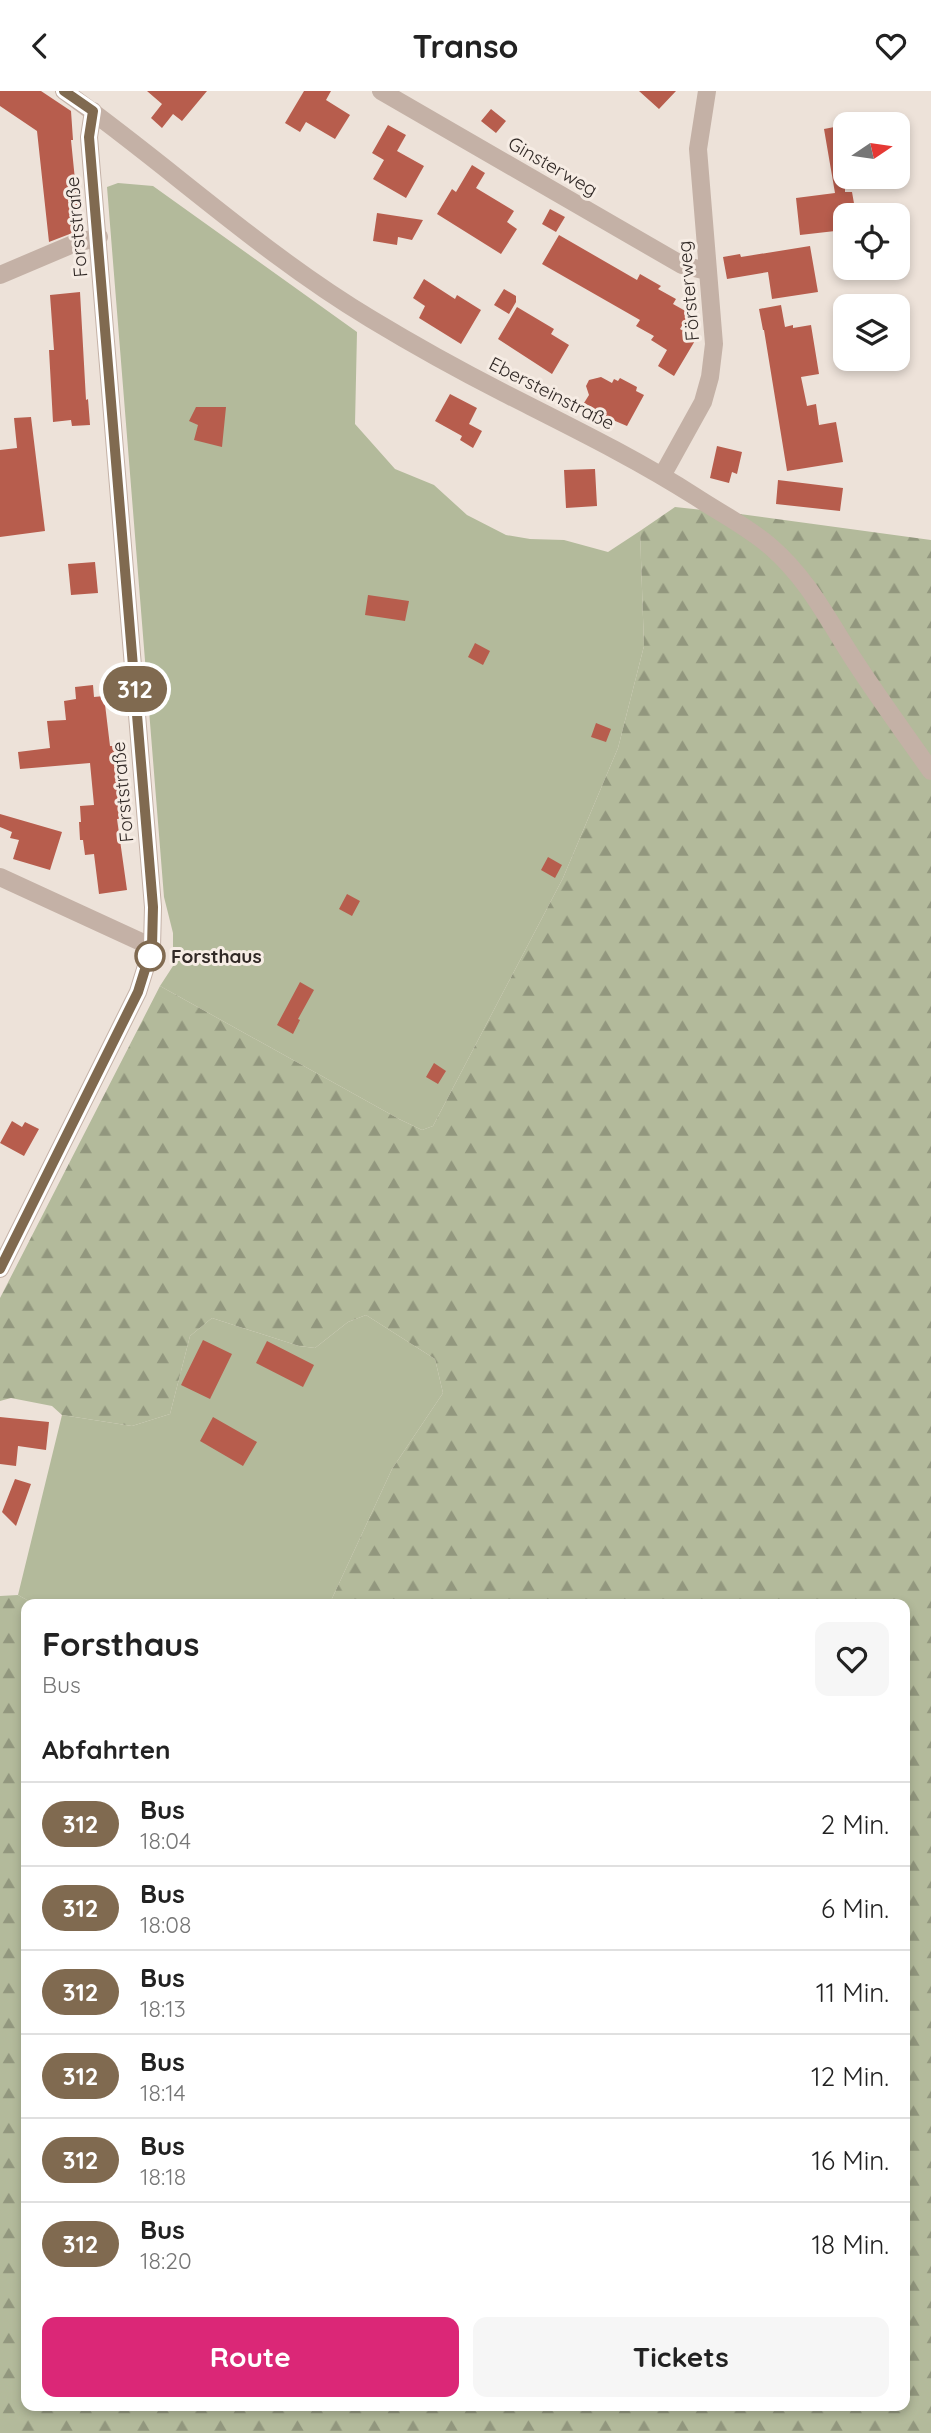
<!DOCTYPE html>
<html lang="de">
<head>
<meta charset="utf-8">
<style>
  :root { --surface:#fff; --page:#f6f6f6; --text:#222; --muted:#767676; --line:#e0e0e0; --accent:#db2777 }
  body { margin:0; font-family:Quicksand,sans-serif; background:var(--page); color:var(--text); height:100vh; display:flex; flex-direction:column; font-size:26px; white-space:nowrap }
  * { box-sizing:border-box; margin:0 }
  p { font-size:23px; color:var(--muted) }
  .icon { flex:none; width:38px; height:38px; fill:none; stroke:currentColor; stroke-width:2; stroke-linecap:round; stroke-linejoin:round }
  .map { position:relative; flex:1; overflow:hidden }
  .sheet { position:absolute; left:21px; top:1508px; width:889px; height:812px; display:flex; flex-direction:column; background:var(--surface); border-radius:14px; box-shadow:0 4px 10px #0003 }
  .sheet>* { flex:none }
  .badge { padding:0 14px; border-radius:23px; font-size:24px; line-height:46px }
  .needle { width:46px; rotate:77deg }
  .fabs { position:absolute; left:833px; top:21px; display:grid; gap:14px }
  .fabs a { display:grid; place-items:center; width:77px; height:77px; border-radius:14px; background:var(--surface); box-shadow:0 4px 10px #0003; font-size:35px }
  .map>.badge { position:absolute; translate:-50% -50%; box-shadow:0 0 0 4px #fff }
  h2 { padding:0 21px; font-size:26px; line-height:63px }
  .round { display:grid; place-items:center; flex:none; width:74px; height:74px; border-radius:14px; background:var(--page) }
  .overview { display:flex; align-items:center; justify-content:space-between; height:119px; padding:0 21px }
  h1 { font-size:33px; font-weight:800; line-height:52px }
  .action { display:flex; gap:14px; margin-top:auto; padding:14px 21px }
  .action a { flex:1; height:80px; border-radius:14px; background:var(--accent); color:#fff; font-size:28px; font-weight:800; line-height:80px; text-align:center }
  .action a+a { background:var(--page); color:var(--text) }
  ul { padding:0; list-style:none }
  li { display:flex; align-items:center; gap:21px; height:84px; padding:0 21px; border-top:2px solid var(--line) }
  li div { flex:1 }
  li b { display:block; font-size:26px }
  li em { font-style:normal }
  li .badge { min-width:77px; font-weight:700; text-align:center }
  header { display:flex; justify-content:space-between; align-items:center; height:91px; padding:0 21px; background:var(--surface); font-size:32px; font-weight:800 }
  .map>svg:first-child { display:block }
  .green { fill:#b3ba9b }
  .forest { fill:url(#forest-firs) }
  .building { fill:#b75d4d }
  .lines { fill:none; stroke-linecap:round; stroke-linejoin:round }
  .street { stroke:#c4b1a6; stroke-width:18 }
  .line-casing { stroke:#fff; stroke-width:16 }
  .line { stroke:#806a50; stroke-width:10 }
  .stop-dot { fill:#fff; stroke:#806a50; stroke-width:3.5 }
  .labels { text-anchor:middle; stroke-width:6; stroke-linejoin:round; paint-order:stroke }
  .street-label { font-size:19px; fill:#312926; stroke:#f6ece4 }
  .stop-label { font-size:19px; font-weight:bold; fill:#312926; stroke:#f6ece4; text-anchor:start }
</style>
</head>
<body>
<header><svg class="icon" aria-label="back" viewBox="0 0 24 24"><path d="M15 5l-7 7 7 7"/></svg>Transo<svg class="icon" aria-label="heart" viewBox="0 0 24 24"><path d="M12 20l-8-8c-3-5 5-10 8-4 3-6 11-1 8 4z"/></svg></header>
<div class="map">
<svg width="931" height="2342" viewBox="0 0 931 2342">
  <defs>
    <pattern id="forest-firs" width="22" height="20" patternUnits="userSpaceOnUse" patternTransform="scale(1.75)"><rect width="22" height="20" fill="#b3ba9b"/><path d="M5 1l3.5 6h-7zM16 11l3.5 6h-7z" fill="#92977e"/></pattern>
  </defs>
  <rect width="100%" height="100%" fill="#ede2d9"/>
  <path class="green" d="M118,92L153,95L357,241L355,333L395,378L434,394L467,424L506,444L530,448L564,449L608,461L640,440L644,555L618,657L563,787L433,1035L422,1039L399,1028L160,895L173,875V842L164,806L107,96Z
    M366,1224L435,1268L443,1302L392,1378L329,1514H36L18,1504L62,1324L132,1335L170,1323L190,1245L212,1227L299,1255L315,1257L348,1231Z"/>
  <path class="forest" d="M675,416L740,423L931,449V2342H0V1505L18,1504L36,1514H26V2315H905V1514H329L392,1378L443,1302L435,1268L366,1224L348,1231L315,1257L299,1255L212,1227L190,1245L170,1323L132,1335L62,1324L52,1315L11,1307L0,1310V1207L160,895L399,1028L422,1039L433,1035L563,787L618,657L644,555L640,440Z"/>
  <path class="building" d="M0,0H41L71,20L73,49H71L80,139L49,151L37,40L0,15Z
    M147,0H207L182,30L173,23L162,37L151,27L162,13Z
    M304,0H331L326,9L350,24L335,48L306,31L300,41L285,32Z
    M639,0H676L659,18Z
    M491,18L506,30L496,42L481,30Z
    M388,34L406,44L397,60L424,75L406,107L373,88L384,69L372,62Z
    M845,34V101H852L855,118L841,120L844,139L800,144L796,107L835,102L824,38Z
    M472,74L485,82L476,97L514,120L507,131L517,138L501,163L437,123L452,98L456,101Z
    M550,118L565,126L556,141L542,133Z
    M377,122L423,129L412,149L398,146L397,154L373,150Z
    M559,144L637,189L640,183L661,195L658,198L676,208L673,213L689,222L680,238L696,248L674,285L658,275L667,259L651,249L654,245L636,235L640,229L542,173Z
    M810,155L818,201L772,208L768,181L727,188L723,166L740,163L741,166Z
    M424,188L455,208L457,204L481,219L461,253L419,227L425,215L413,207Z
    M504,198L516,205V211L509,223L494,214Z
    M80,201L86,309L88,308L90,334L72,335L71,329L53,331L49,259H54L50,204Z
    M781,214L785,236L793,234V237L811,234L819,283L801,286L807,315L816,313L819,334L836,331L843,371L787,380L764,239H763L759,218Z
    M517,216L554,238L551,243L569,254L552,283L498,248Z
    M601,286L612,292L614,288L618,290L620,287L637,296L636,300L644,304L627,335L594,321V317L584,312L589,304L586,295L589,289Z
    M450,303L477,317L469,333L482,340L473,357L460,349L462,345L435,330Z
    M196,316H226L222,356L194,349L198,334L189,330Z
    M31,326L45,440L0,446V359L17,357L14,327Z
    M717,355L742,361L737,383L732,381L729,392L710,387Z
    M595,378L597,415L566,417L564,379Z
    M778,389L843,397L840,420L776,413Z
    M95,471L98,502L71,504L68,473Z
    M368,504L409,510L405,530L365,524Z
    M475,552L490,560L483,574L468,566Z
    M93,594L94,606L104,605L110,655H115L121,728H117L127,799L99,803L94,763L85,764L83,749H80L79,731H81L80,715L94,714L90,672L20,678L18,661L50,657L47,630L66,629L64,610L76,608L75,596Z
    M596,632L611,638L606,651L591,646Z
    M0,723L62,741L50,779L13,768L19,749L10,747L12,741L0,736Z
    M548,766L562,774L555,787L541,779Z
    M347,803L360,810L352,825L339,818Z
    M300,891L314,899L298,928L300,929L293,943L277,934Z
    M434,972L446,980L438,993L426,986Z
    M12,1030L22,1036L25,1031L39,1038L24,1065L0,1052Z
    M203,1249L232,1263L210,1308L181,1294Z
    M267,1250L314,1274L303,1296L256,1272Z
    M0,1326L49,1331L46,1359L18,1355L16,1375L0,1373Z
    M213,1326L257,1351L243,1375L200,1350Z
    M15,1388L31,1393L16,1435L2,1421Z"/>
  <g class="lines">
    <path class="street" d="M64,0C168,74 261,162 371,228C414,254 459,279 504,302C569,335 635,367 696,406C722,423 748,436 771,456C808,488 828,529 854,569C878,606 905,643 931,680
      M381,0L682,174L707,180
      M0,184L73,153L99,146
      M662,385L703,311L710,286L714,253L698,58L707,0
      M0,786L152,856
      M0,1178L138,901L152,856L153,816L89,46L93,20"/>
  </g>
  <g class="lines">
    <defs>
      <path id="line" d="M0,1178L138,901L152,856L153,816L89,46L93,20L64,0"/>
    </defs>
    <use href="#line" class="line-casing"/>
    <use href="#line" class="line"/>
  </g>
  <circle class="stop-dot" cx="150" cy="865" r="14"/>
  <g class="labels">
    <g class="street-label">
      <text transform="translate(553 75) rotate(30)" y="7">Ginsterweg</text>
      <text transform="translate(76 136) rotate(-95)" y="7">Forststraße</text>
      <text transform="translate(688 200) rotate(-95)" y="7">Försterweg</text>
      <text transform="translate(552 302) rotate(27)" y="7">Ebersteinstraße</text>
      <text transform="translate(122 701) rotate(-95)" y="7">Forststraße</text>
    </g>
    <g class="stop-label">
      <text x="171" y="872">Forsthaus</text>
    </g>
  </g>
</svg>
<div class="fabs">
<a><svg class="needle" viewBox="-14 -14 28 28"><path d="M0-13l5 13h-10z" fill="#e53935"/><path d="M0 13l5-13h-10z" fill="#767676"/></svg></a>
<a><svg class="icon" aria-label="locate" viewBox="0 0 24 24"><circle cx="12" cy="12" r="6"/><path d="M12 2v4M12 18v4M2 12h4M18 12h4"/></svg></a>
<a><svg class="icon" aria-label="layers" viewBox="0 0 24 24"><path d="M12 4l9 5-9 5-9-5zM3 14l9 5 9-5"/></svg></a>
</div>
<b class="badge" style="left:135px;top:598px;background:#806a50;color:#fff">312</b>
<section class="sheet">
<div class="overview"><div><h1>Forsthaus</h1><p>Bus</p></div><a class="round"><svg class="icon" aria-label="heart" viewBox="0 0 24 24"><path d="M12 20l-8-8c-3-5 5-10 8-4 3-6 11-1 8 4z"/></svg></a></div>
<h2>Abfahrten</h2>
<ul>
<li><span class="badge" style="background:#806a50;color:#fff">312</span><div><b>Bus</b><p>18:04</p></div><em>2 Min.</em></li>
<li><span class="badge" style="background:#806a50;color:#fff">312</span><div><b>Bus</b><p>18:08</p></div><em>6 Min.</em></li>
<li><span class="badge" style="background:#806a50;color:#fff">312</span><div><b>Bus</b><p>18:13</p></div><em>11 Min.</em></li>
<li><span class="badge" style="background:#806a50;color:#fff">312</span><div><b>Bus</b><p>18:14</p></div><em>12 Min.</em></li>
<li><span class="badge" style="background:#806a50;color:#fff">312</span><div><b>Bus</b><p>18:18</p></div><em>16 Min.</em></li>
<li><span class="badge" style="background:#806a50;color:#fff">312</span><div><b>Bus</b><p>18:20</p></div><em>18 Min.</em></li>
</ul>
<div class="action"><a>Route</a><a>Tickets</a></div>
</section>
</div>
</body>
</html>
